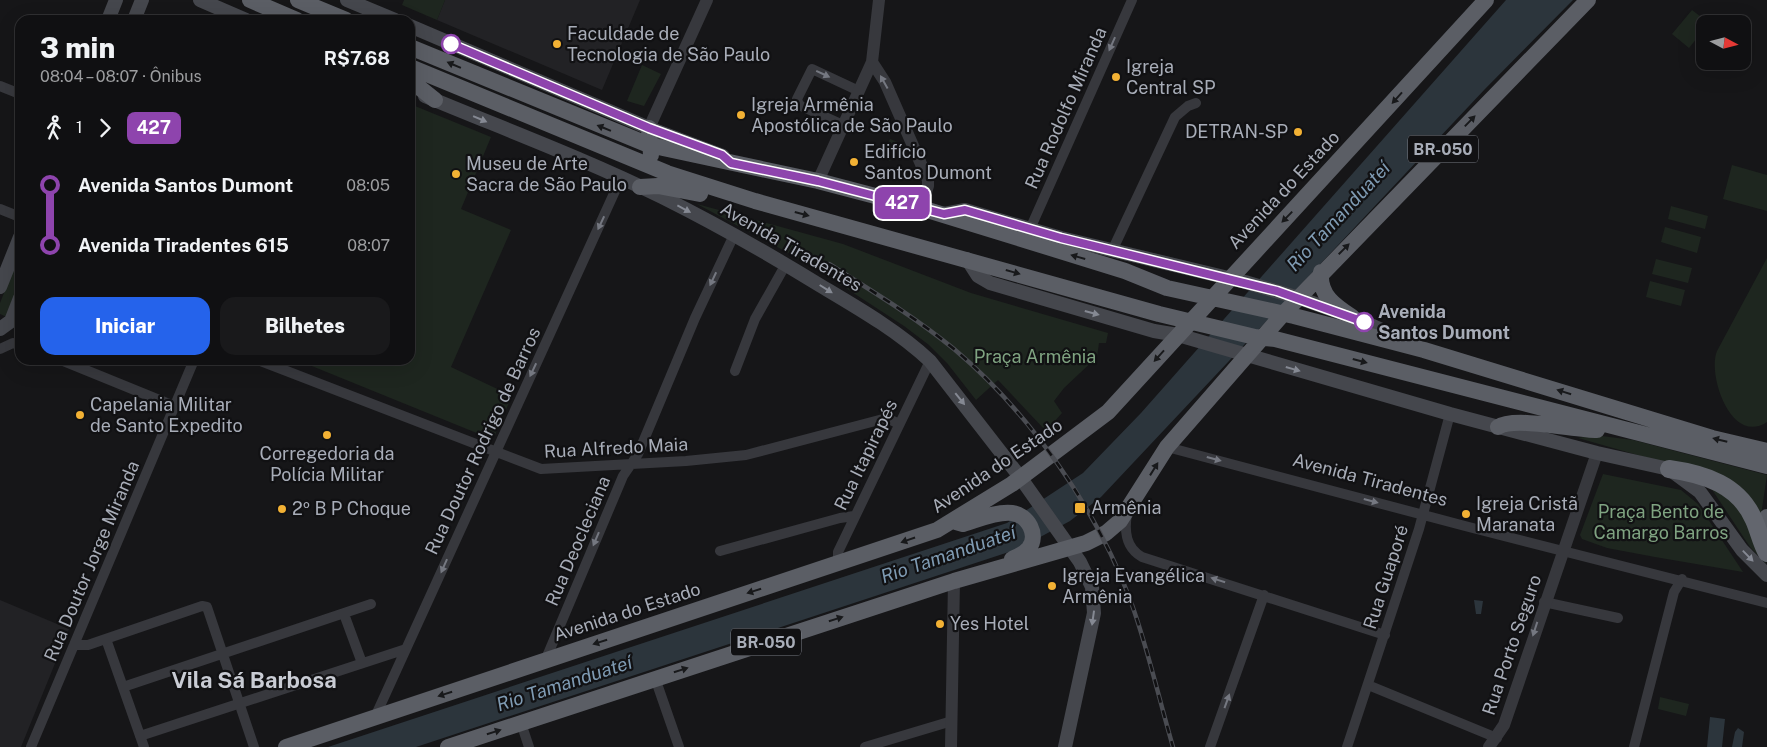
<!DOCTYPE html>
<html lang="pt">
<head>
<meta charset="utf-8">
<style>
  :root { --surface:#101012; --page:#19191b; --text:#f1f3f6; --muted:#9c9d9f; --line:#303032; --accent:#2563eb }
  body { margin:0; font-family:"Public Sans",sans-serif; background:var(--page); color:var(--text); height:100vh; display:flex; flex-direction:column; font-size:19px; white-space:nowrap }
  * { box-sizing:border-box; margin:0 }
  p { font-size:16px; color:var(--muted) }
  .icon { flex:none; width:28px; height:28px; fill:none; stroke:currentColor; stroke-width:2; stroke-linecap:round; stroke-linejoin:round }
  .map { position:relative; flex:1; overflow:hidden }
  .side { position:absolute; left:15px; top:15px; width:400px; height:350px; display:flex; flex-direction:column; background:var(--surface); border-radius:15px; box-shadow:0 5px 20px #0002,0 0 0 1px var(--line) }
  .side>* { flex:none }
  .badge { padding:0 10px; border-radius:8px; font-size:18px; line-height:32px }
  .needle { width:32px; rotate:97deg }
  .fabs { position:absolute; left:1696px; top:15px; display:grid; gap:10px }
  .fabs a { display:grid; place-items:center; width:55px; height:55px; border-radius:10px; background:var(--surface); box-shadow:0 5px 20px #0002,0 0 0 1px var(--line); font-size:25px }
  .map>.badge { position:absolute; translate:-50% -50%; box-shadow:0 0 0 2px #fff }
  .legs { display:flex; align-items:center; gap:8px; height:55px; padding:0 25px; font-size:16px }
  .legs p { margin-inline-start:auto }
  .head { display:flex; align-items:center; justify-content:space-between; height:85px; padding:0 25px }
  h1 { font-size:28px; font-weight:800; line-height:38px }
  .primary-button { display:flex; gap:10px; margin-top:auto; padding:10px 25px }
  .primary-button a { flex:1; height:58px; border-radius:15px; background:var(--accent); color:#fff; font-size:20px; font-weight:800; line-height:58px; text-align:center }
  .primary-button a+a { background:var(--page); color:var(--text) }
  ul { padding:0 25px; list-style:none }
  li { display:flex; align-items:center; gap:18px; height:60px; font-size:19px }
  li i { display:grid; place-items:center; width:8px; height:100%; margin:0 6px; background:currentColor }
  li i::after { content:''; width:12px; height:12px; margin:-6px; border:4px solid; border-radius:50%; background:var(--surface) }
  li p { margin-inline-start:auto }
  li:first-child i { background:linear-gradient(#0000 50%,currentColor 0) }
  li:last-child i { background:linear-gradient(currentColor 50%,#0000 0) }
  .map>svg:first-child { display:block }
  .built { fill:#222225 }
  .green { fill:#1e261f }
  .water { fill:#2c353c }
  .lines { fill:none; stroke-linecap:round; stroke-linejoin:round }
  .minor { stroke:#37383d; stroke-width:10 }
  .tertiary { stroke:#37383d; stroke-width:12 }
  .secondary { stroke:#45474d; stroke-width:14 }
  .trunk { stroke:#5b5e65; stroke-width:16 }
  .motorway { stroke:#63666e; stroke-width:18 }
  .rail-casing { stroke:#4a4c52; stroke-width:4.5 }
  .rail { stroke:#111113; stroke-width:2.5; stroke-dasharray:8; stroke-linecap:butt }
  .oneway { fill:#757881 }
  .oneway2 { fill:#18191b }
  .oneway3 { fill:#858993 }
  .line-1-casing { stroke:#fff; stroke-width:11 }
  .line-1 { stroke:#8e44ad; stroke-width:8 }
  .stop-1-dot { fill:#fff; stroke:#8e44ad; stroke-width:2.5 }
  .poi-dot { fill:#f2b134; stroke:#111113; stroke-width:2 }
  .labels { text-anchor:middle; stroke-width:4.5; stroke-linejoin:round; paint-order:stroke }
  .shield { fill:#111113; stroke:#7b7e86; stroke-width:1 }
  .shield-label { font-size:16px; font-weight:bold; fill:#a8adb8 }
  .poi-label { font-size:18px; fill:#a8adb8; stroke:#111113; text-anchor:start }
  .street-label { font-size:18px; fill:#a8adb8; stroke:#111113 }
  .stop-label { font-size:18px; font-weight:bold; fill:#a8adb8; stroke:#111113; text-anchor:start }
  .park-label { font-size:18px; fill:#7fa381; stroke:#111113 }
  .water-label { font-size:19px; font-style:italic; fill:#7f9bb3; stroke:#111113 }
  .district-label { font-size:22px; font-weight:bold; fill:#c9ccd4; stroke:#111113 }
</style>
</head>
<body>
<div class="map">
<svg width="1767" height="747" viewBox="0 0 1767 747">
  <rect width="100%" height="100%" fill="#161618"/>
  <path class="built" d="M445,0H640L602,90L437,20Z
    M0,600L69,629L21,747H0Z"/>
  <path class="green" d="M404,0H445L437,20L402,5Z
    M1692,10L1709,23L1705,24V28L1689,48L1672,34Z
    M642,65L661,74L644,106L627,101Z
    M410,104L491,137L461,209L511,230L451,367L512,396L495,435L489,438L297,360H410Z
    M890,139L898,142L890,161L882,157Z
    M1732,165L1767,175V211L1723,199Z
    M697,204L843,244L971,293L1108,333L1106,343H1099L1097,357L1064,388L1054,401L1062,413L1046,431L998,380L976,400L947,363L929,345L904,326L809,264Z
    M1671,206L1708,216L1705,229L1668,219Z
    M1665,227L1701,237L1697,253L1661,242Z
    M20,253V285L7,317L0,314V303Z
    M1767,258V422C1731,446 1707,374 1717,351Z
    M1656,259L1692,268L1688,283L1652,274Z
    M1650,281L1685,290L1681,306L1646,297Z
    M1594,435L1633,440L1767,475L1760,522L1725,480L1578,438Z
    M1603,474L1681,490L1698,504L1743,572L1655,557L1607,548L1582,539L1580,535Z
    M1711,488L1742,506L1767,565L1750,547Z
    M1660,697L1689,704L1686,716L1658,709Z"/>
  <path class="water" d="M1506,0H1573L1485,89L1101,497L1070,521L1018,549L416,747H328L1007,523L1083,473L1141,413Z
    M1474,600L1483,601L1481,614H1476Z
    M1710,717L1725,719L1722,747H1707Z
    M1738,728L1744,732L1742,747H1732L1735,732Z"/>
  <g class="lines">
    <path class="minor" d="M0,86L20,94
      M843,125L799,105L797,99L812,69L859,91
      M0,209L20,217
      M1030,229L1132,0
      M1112,251L1175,117L1188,106L1196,103
      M0,349L13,343L20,345
      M61,360L174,406
      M258,360L541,469L686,461L746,455L883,419L891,420L899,424
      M735,371L755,319L786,264
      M1167,447L1465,526L1767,603
      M1127,514C1124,532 1126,548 1142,557L1385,635
      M720,551L840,518L854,516
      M838,563V552L930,361
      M1544,602L1618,618
      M344,614L362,663
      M106,639L144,747
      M74,645H88L202,606L207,607L254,747
      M545,661L623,476L638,454L695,318L734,235
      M655,678L679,747
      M1368,685L1497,738
      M123,687L371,604
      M375,717L621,178
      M521,723L529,747
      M140,736L406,649
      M31,747L194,360
      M865,747L952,721
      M1210,747L1264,595
      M1347,747L1419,529L1450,414
      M1634,747L1674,592L1682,579"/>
    <path class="tertiary" d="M872,62L885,82L928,180V186L921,208
      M649,128L707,0
      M818,181L872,62L879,0
      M951,747L954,581
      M1489,747L1504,725L1597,453"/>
    <path class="secondary" d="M200,0L246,20
      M347,0L395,20
      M108,20L116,0
      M134,20L142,0
      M410,26L649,128L723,156
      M425,96C504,129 585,159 662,197C716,224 769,254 821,286C858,308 898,331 930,361L1020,477L1080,562L1092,587L1094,613L1065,747
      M944,214L965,210L1061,238L1245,282L1299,298L1352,317L1384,331L1400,342
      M967,259L978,276L990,283L1154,331L1178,335L1450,414L1597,453L1669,469L1700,492L1742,550L1767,575
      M0,287L20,237
      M0,329L11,321L20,298"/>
    <path class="trunk" d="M250,0L297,20
      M298,0L346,20
      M410,47L649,145L818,181L921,208L1125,271L1167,288L1294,316L1424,350L1712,438L1767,451
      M410,67L667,173L755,201L1159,314L1255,337L1275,339L1767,466
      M410,80L435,100
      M649,128L651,155
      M640,187L658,186L700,194
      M1321,272C1319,295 1334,305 1352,317
      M1498,427C1514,416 1575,430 1597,430
      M1767,517V548
      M956,522L963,524C977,520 997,511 1012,513C1028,515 1039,535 1029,548C1024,554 1019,556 1012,559
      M286,747L937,530L1012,484L1108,412L1486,0
      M448,747L954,581L1086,543L1106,533L1120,521L1167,447L1283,314L1588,0"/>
    <path class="motorway" d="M1669,469C1705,474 1739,485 1754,520C1759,531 1761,543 1767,553"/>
    <defs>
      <path id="rail" d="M829,264C872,291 915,317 954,349C1029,412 1097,509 1131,602C1148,649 1159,699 1173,747"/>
    </defs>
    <use href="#rail" class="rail-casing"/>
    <use href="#rail" class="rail"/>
  </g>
  <defs><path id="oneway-solid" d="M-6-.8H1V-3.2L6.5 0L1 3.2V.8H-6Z" transform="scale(1.25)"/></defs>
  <g class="oneway">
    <use href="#oneway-solid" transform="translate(1112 44) rotate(114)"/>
    <use href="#oneway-solid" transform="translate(823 74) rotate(25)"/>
    <use href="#oneway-solid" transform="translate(884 82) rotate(-119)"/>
    <use href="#oneway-solid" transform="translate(601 223) rotate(115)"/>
    <use href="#oneway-solid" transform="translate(713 279) rotate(115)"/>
    <use href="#oneway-solid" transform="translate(533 370) rotate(115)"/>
    <use href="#oneway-solid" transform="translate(1214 459) rotate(15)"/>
    <use href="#oneway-solid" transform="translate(1371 501) rotate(15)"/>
    <use href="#oneway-solid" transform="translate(596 539) rotate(113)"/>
    <use href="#oneway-solid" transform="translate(444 566) rotate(114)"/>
    <use href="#oneway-solid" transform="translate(1218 580) rotate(-162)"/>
    <use href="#oneway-solid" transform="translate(1535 629) rotate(108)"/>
    <use href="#oneway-solid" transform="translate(1227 701) rotate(-70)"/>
  </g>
  <g class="oneway2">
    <use href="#oneway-solid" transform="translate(454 65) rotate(-157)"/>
    <use href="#oneway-solid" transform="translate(1397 98) rotate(132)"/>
    <use href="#oneway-solid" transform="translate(1470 121) rotate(-46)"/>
    <use href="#oneway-solid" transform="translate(604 128) rotate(-158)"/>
    <use href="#oneway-solid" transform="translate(802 214) rotate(15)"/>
    <use href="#oneway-solid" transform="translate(1287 217) rotate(134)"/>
    <use href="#oneway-solid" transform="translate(1344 249) rotate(-45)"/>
    <use href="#oneway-solid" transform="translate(1078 257) rotate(-164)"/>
    <use href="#oneway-solid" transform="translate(1013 272) rotate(16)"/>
    <use href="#oneway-solid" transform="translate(1159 356) rotate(132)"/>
    <use href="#oneway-solid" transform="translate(1360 361) rotate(15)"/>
    <use href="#oneway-solid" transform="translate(1564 392) rotate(-162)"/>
    <use href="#oneway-solid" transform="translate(1720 440) rotate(-166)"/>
    <use href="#oneway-solid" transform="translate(1154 469) rotate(-58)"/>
    <use href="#oneway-solid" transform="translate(908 540) rotate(161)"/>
    <use href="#oneway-solid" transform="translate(754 591) rotate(162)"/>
    <use href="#oneway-solid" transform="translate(836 619) rotate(-18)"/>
    <use href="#oneway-solid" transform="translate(600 642) rotate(162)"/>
    <use href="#oneway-solid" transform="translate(681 670) rotate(-18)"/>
    <use href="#oneway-solid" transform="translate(445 694) rotate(162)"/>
    <use href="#oneway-solid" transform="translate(494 732) rotate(-18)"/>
  </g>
  <g class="oneway3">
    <use href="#oneway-solid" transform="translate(480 119) rotate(23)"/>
    <use href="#oneway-solid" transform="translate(684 209) rotate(28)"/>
    <use href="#oneway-solid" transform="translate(826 289) rotate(32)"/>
    <use href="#oneway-solid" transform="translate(1092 313) rotate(15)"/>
    <use href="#oneway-solid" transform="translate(1293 369) rotate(16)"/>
    <use href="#oneway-solid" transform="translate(960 399) rotate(51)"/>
    <use href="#oneway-solid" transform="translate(1748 556) rotate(46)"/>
    <use href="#oneway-solid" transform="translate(1093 618) rotate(98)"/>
  </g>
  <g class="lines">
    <defs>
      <path id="line-1" d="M451,44L649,128L722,155L731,163L818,181L944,214L965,210L1061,238L1277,291L1364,322"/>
    </defs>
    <use href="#line-1" class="line-1-casing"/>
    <use href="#line-1" class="line-1"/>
  </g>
  <g class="stop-1-dot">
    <circle cx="451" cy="44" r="9"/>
    <circle cx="1364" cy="322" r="9"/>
  </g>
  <g class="poi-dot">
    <circle cx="557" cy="44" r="5"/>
    <circle cx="1116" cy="77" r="5"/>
    <circle cx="741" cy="115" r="5"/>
    <circle cx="1298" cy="132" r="5"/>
    <circle cx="854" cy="162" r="5"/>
    <circle cx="456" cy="174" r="5"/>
    <circle cx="80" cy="415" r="5"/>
    <circle cx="327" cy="435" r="5"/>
    <rect x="1074" y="502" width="12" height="12" rx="2.5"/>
    <circle cx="282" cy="509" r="5"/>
    <circle cx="1466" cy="514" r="5"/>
    <circle cx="1052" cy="586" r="5"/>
    <circle cx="940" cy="624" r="5"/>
  </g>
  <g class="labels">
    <g class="shield">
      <rect x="1408" y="135.5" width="70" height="27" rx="4"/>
      <rect x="731" y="628.5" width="70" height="27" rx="4"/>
    </g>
    <g class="shield-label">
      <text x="1443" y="155">BR-050</text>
      <text x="766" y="648">BR-050</text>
    </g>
    <g class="poi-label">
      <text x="567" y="40">Faculdade de<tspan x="567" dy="21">Tecnologia de São Paulo</tspan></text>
      <text x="1126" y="73">Igreja<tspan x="1126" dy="21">Central SP</tspan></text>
      <text x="751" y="111">Igreja Armênia<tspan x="751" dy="21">Apostólica de São Paulo</tspan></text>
      <text x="1288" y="138" text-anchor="end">DETRAN-SP</text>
      <text x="864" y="158">Edifício<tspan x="864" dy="21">Santos Dumont</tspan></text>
      <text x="466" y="170">Museu de Arte<tspan x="466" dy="21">Sacra de São Paulo</tspan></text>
      <text x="90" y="411">Capelania Militar<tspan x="90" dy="21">de Santo Expedito</tspan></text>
      <text x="327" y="460" text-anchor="middle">Corregedoria da<tspan x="327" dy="21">Polícia Militar</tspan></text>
      <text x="1476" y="510">Igreja Cristã<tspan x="1476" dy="21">Maranata</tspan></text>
      <text x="1091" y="514">Armênia</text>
      <text x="292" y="515">2º B P Choque</text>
      <text x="1062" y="582">Igreja Evangélica<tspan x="1062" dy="21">Armênia</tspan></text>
      <text x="950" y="630">Yes Hotel</text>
    </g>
    <g class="street-label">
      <text transform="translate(1066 108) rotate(-66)" y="6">Rua Rodolfo Miranda</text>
      <text transform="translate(1284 190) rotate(-47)" y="6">Avenida do Estado</text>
      <text transform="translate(791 247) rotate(30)" y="6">Avenida Tiradentes</text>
      <text transform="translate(483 441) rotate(-65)" y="6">Rua Doutor Rodrigo de Barros</text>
      <text transform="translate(616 448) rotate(-3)" y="6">Rua Alfredo Maia</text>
      <text transform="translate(866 455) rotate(-64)" y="6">Rua Itapirapés</text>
      <text transform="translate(997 466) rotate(-34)" y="6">Avenida do Estado</text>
      <text transform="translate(1370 480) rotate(15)" y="6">Avenida Tiradentes</text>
      <text transform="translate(578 541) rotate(-67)" y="6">Rua Deocleciana</text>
      <text transform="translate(92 561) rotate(-67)" y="6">Rua Doutor Jorge Miranda</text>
      <text transform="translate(1386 577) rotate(-72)" y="6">Rua Guaporé</text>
      <text transform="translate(627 612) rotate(-18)" y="6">Avenida do Estado</text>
      <text transform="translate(1512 645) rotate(-71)" y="6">Rua Porto Seguro</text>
    </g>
    <g class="stop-label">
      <text x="1378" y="318">Avenida<tspan x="1378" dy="21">Santos Dumont</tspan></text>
    </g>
    <g class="park-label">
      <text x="1035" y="363">Praça Armênia</text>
      <text x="1661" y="518">Praça Bento de<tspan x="1661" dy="21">Camargo Barros</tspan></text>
    </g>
    <g class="water-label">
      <text transform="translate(1338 216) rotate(-47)" y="7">Rio Tamanduateí</text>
      <text transform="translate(948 554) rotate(-19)" y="7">Rio Tamanduateí</text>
      <text transform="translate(564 683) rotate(-18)" y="7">Rio Tamanduateí</text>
    </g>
    <g class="district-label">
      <text x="254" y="688">Vila Sá Barbosa</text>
    </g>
  </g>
</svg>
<div class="fabs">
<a><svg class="needle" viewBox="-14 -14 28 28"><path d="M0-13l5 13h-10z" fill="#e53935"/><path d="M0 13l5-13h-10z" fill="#9c9d9f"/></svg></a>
</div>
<b class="badge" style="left:902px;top:203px;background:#8e44ad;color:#fff">427</b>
<section class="side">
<div class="head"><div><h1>3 min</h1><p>08:04 – 08:07 · Ônibus</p></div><b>R$7.68</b></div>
<div class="legs"><svg class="icon" aria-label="walk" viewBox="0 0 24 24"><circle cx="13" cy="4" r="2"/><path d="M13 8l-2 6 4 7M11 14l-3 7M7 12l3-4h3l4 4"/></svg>1<svg class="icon" aria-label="forward" viewBox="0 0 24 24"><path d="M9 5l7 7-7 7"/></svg><b class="badge" style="background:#8e44ad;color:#fff">427</b></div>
<ul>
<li><i style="color:#8e44ad"></i><b>Avenida Santos Dumont</b><p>08:05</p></li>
<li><i style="color:#8e44ad"></i><b>Avenida Tiradentes 615</b><p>08:07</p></li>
</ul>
<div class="primary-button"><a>Iniciar</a><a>Bilhetes</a></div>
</section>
</div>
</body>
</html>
